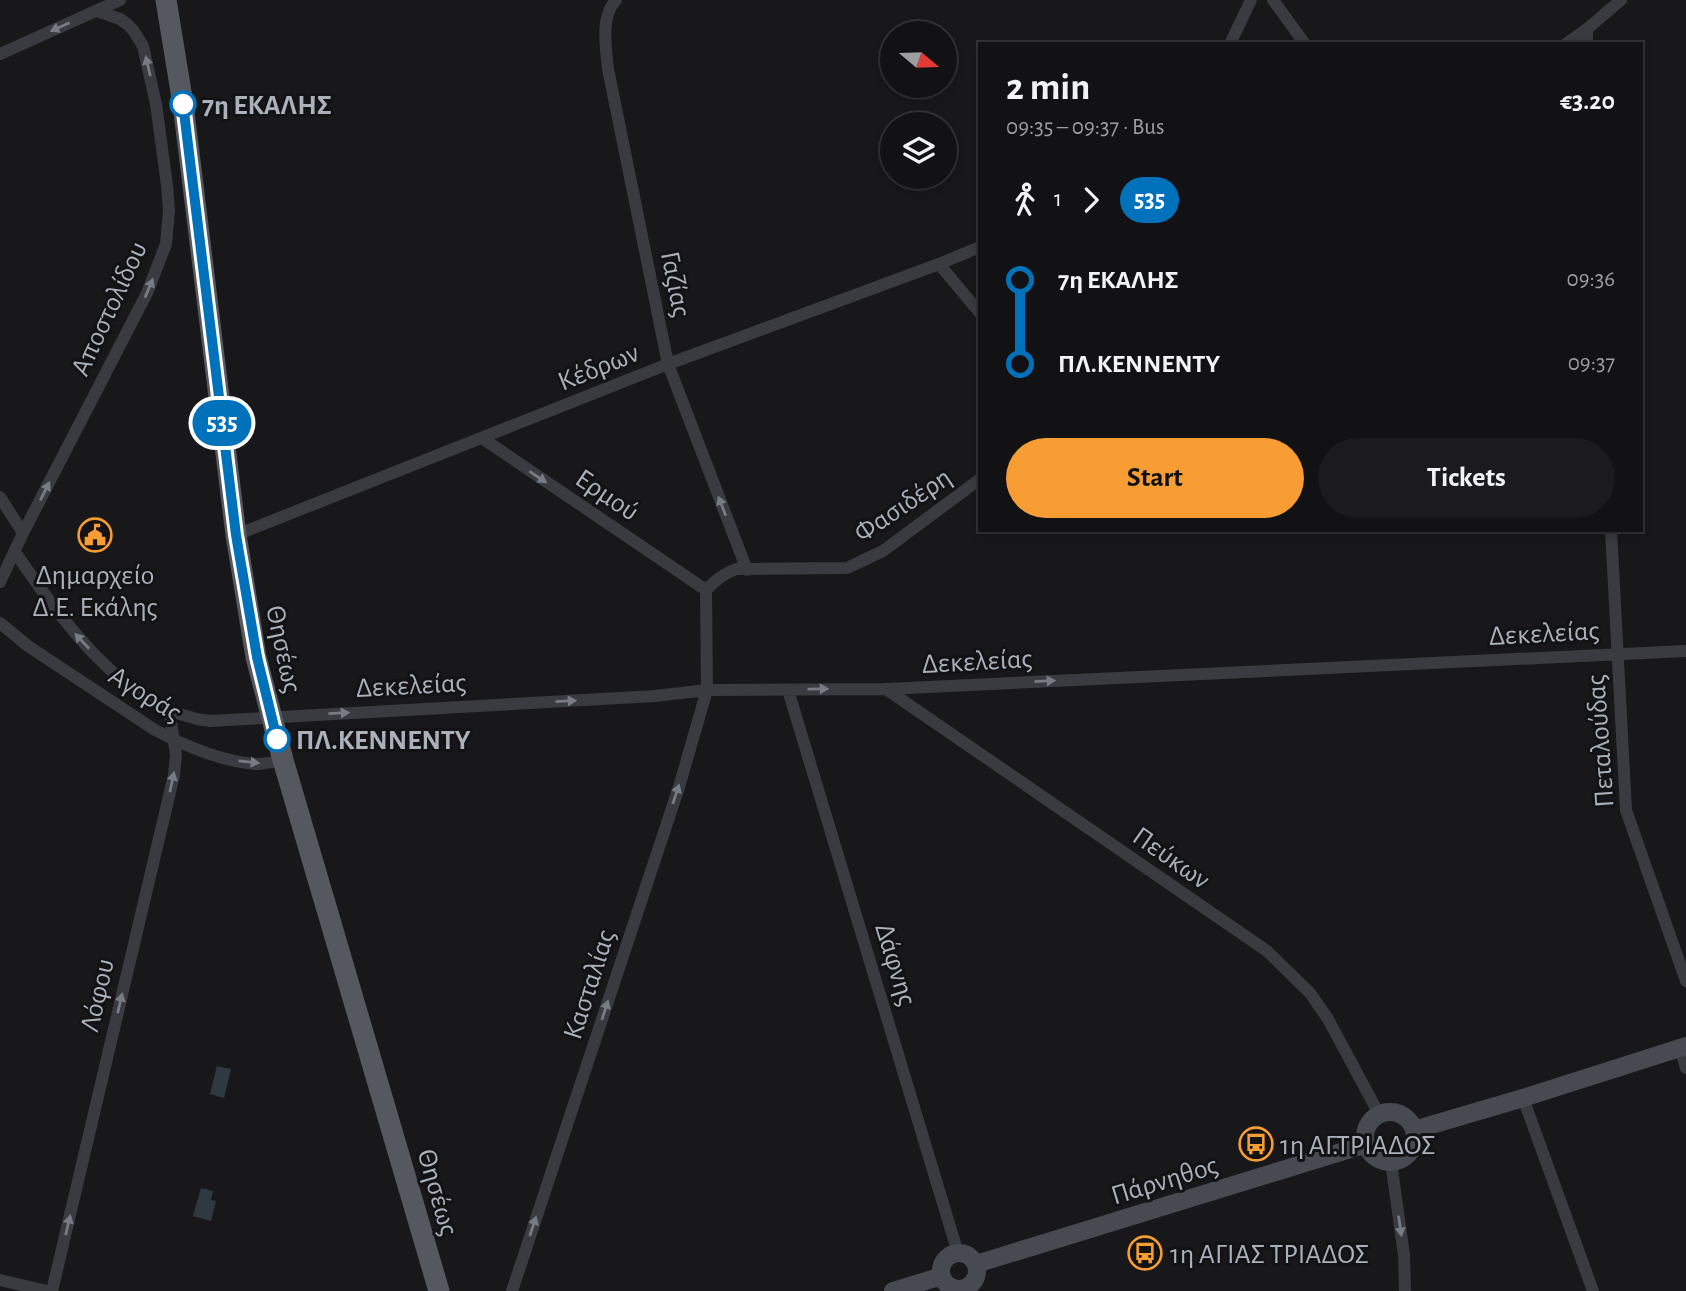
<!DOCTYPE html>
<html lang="en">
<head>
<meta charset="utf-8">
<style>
  :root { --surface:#121214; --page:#1b1b1d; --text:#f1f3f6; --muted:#9c9ea0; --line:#313234; --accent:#f79d34 }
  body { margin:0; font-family:"Alegreya Sans",sans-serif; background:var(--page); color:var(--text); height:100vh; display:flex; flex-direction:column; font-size:26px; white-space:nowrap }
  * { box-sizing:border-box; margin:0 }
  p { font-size:23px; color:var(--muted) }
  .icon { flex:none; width:38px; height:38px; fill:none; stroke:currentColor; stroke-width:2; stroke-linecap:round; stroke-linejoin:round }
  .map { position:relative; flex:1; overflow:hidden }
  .sheet { position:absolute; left:978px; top:42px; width:665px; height:490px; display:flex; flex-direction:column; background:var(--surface); border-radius:0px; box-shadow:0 4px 10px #0003,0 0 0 2px var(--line) }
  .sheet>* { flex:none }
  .badge { padding:0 14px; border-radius:23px; font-size:24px; line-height:46px }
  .needle { width:46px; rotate:109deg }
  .fabs { position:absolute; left:880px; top:21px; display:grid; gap:14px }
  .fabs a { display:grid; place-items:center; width:77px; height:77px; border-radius:50%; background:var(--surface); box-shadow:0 4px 10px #0003,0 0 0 2px var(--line); font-size:35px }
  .map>.badge { position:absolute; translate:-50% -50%; box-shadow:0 0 0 4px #fff }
  .legs { display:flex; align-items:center; gap:10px; height:77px; padding:0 28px; font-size:23px }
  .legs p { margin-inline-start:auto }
  .head { display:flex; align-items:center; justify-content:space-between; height:119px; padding:0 28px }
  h1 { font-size:38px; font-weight:700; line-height:52px }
  .primary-button { display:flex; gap:14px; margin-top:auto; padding:14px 28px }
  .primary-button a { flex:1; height:80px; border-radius:42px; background:var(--accent); color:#111; font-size:28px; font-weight:700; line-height:80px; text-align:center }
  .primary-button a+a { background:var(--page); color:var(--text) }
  ul { padding:0 28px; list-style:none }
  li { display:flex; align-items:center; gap:24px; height:84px; font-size:26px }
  li i { display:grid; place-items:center; width:10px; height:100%; margin:0 9px; background:currentColor }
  li i::after { content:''; width:18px; height:18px; margin:-9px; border:5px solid; border-radius:50%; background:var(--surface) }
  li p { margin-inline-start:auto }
  li:first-child i { background:linear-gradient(#0000 50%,currentColor 0) }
  li:last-child i { background:linear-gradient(currentColor 50%,#0000 0) }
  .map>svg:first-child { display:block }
  .water { fill:#2e3a3f }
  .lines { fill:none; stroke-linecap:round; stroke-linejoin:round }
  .street { stroke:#393b40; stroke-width:12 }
  .secondary { stroke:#474a50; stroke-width:18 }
  .primary { stroke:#55585f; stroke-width:21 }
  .oneway { fill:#777c84 }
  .line-1-casing { stroke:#fff; stroke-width:16 }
  .line-1 { stroke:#0072bc; stroke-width:10 }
  .stop-1-dot { fill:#fff; stroke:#0072bc; stroke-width:3.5 }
  .labels { text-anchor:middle; stroke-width:6; stroke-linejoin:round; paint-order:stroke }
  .stop-label { font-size:28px; font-weight:bold; fill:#aab1bb; stroke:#131316; text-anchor:start }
  .street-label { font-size:28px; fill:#aab1bb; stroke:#131316 }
  .poi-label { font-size:28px; fill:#aab1bb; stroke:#131316; text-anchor:start }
</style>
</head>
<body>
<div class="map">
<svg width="1686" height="1291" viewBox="0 0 1686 1291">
  <rect width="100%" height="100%" fill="#18181b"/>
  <path class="water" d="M217,1066L231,1069L224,1098L210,1094Z
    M201,1188L213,1191L211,1200L216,1201L211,1221L193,1216Z"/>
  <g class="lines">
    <path class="street" d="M616,0C600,17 606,48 608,69L668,364L747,570
      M1273,0L1305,44
      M1587,29V44
      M1230,44L1251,0
      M1566,44L1587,29L1621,0
      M0,54L120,0
      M939,264L980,313
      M482,438L706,590
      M0,497L23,533
      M1611,530L1626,810L1686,981
      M236,535L668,364L939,264L980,247
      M15,552C59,616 125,712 210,721L655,696L707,690L886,689L1686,651
      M0,582L23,533L147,293L166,244L169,211L167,185L156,104L143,46L133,30L127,24L120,19L97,11
      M0,623L28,646L155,730C185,746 221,761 255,764C264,764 274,762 283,760
      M886,689L1267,951L1310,993L1328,1019L1379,1114
      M788,690L958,1253
      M1680,1047L1686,1068
      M1523,1098L1593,1291
      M1391,1162L1404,1255L1405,1291
      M0,1280L47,1291
      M968,1287L969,1291
      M52,1291L174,775L176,755L169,709
      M512,1291L679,787L707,690L706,590C716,580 723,574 736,569L847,568L883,551L980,479"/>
    <path class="secondary" d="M1365 1137a25 25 0 1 1 50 0a25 25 0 1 1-50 0Z
      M1414,1130L1523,1098L1686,1046
      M941 1271a18 18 0 1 1 36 0a18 18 0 1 1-36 0Z
      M976,1264L1367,1144
      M893,1291L942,1276"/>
    <path class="primary" d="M166,0L183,104L236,535L256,657L283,760L439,1291"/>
  </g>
  <defs><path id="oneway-solid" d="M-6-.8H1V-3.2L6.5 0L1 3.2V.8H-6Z" transform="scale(1.75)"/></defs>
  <g class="oneway">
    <use href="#oneway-solid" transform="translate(60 27) rotate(156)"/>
    <use href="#oneway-solid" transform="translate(148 66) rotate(-103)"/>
    <use href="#oneway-solid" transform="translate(149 288) rotate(-67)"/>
    <use href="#oneway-solid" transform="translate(538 477) rotate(34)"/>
    <use href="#oneway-solid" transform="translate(45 491) rotate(-63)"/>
    <use href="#oneway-solid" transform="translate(722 506) rotate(-111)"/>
    <use href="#oneway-solid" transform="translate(82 641) rotate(-133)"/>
    <use href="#oneway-solid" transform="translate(1045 681) rotate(-3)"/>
    <use href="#oneway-solid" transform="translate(818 689) rotate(-1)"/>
    <use href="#oneway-solid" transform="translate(566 701) rotate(-3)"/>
    <use href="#oneway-solid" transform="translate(339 713) rotate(-3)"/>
    <use href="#oneway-solid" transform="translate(249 762) rotate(6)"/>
    <use href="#oneway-solid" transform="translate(172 782) rotate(-78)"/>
    <use href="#oneway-solid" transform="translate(676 794) rotate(-72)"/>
    <use href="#oneway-solid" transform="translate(120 1003) rotate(-77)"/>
    <use href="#oneway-solid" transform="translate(605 1010) rotate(-72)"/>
    <use href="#oneway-solid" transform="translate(68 1225) rotate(-77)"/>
    <use href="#oneway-solid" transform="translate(533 1226) rotate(-72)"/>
    <use href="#oneway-solid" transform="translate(1400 1226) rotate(82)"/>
  </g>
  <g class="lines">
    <defs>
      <path id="line-1" d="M183,104L236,535L257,657L277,739"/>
    </defs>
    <use href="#line-1" class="line-1-casing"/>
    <use href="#line-1" class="line-1"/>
  </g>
  <defs>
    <symbol id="civic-ring" viewBox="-11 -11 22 22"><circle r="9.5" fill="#131316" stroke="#f79d34" stroke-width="1.5"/><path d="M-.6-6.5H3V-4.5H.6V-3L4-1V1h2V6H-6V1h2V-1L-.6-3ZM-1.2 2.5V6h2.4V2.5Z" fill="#f79d34"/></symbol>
    <symbol id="bus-ring" viewBox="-11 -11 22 22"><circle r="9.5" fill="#131316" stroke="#f79d34" stroke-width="1.5"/><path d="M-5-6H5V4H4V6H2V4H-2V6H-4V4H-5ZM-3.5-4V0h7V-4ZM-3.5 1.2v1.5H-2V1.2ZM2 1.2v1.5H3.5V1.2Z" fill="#f79d34"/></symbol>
  </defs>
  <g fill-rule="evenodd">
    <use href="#civic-ring" x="76" y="516" width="38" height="38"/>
    <use href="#bus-ring" x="1237" y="1125" width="38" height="38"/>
    <use href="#bus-ring" x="1126" y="1234" width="38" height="38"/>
  </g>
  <g class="stop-1-dot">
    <circle cx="183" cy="104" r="12"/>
    <circle cx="277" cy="739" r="12"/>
  </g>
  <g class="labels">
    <g class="stop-label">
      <text x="202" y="114">7η ΕΚΑΛΗΣ</text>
      <text x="296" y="749">ΠΛ.ΚΕΝΝΕΝΤΥ</text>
    </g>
    <g class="street-label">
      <text transform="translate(677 284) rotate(79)" y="10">Γαζίας</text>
      <text transform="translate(108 308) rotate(-65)" y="10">Αποστολίδου</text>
      <text transform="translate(598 366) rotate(-22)" y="10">Κέδρων</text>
      <text transform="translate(608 494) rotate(34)" y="10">Ερμού</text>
      <text transform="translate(902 504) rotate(-34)" y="10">Φασιδέρη</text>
      <text transform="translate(1544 632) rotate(-3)" y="10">Δεκελείας</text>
      <text transform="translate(285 649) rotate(78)" y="10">Θησέως</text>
      <text transform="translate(977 660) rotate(-3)" y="10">Δεκελείας</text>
      <text transform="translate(411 684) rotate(-3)" y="10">Δεκελείας</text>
      <text transform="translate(146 693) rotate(32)" y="10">Αγοράς</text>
      <text transform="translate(1599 741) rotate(-94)" y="10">Πεταλούδας</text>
      <text transform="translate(1172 857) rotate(35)" y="10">Πεύκων</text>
      <text transform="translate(897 964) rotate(73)" y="10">Δάφνης</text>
      <text transform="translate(588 984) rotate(-72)" y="10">Κασταλίας</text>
      <text transform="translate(96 995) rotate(-77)" y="10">Λόφου</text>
      <text transform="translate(1164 1179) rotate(-17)" y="10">Πάρνηθος</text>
      <text transform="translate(439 1192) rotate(74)" y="10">Θησέως</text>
    </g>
    <g class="poi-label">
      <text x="95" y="584" text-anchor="middle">Δημαρχείο<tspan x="95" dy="32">Δ.Ε. Εκάλης</tspan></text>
      <text x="1280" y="1154">1η ΑΓ.ΤΡΙΑΔΟΣ</text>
      <text x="1170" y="1263">1η ΑΓΙΑΣ ΤΡΙΑΔΟΣ</text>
    </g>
  </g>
</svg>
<div class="fabs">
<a><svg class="needle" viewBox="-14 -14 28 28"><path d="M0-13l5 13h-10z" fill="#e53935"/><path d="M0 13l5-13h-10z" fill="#9c9ea0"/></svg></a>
<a><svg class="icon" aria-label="layers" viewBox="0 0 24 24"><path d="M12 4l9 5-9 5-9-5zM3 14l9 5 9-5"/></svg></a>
</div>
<b class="badge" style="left:222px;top:423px;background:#0072bc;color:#fff">535</b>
<section class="sheet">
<div class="head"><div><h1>2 min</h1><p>09:35 – 09:37 · Bus</p></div><b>€3.20</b></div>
<div class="legs"><svg class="icon" aria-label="walk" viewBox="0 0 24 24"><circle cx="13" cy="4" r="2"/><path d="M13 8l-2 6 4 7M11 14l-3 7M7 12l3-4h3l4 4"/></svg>1<svg class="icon" aria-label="forward" viewBox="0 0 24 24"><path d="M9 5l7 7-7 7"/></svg><b class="badge" style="background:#0072bc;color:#fff">535</b></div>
<ul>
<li><i style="color:#0072bc"></i><b>7η ΕΚΑΛΗΣ</b><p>09:36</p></li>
<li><i style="color:#0072bc"></i><b>ΠΛ.ΚΕΝΝΕΝΤΥ</b><p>09:37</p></li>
</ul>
<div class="primary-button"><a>Start</a><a>Tickets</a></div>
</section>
</div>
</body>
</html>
